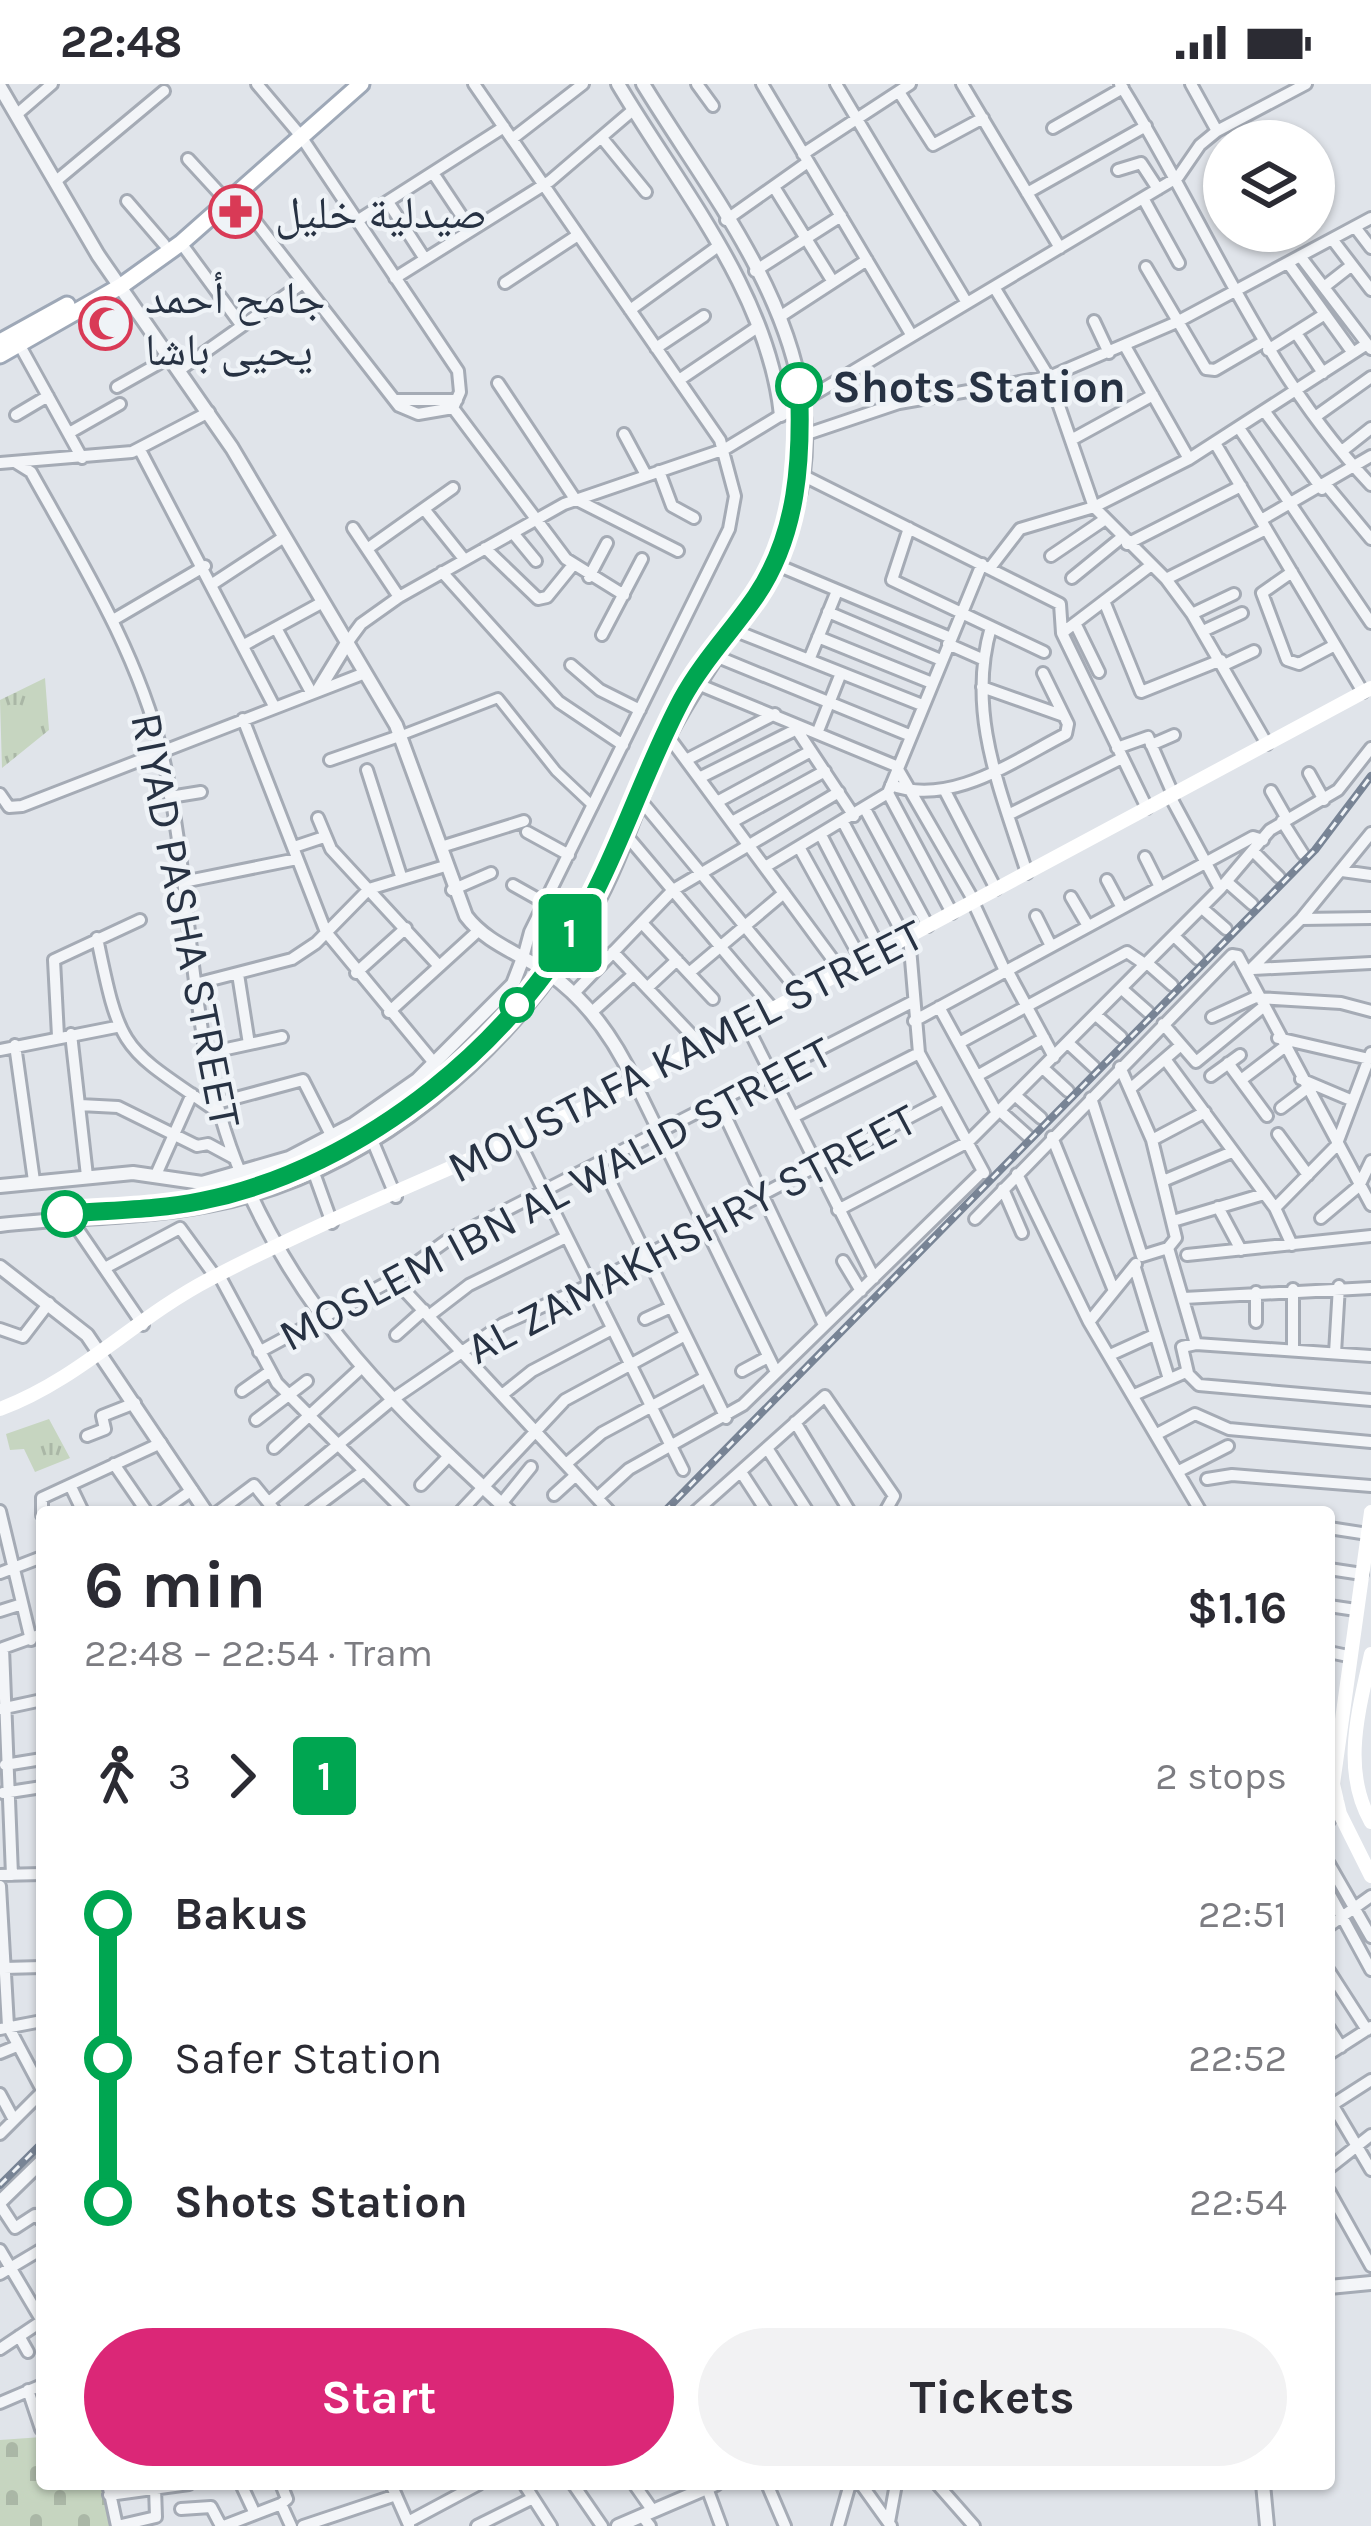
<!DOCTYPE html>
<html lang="en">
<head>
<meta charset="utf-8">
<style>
  :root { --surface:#fff; --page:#f2f2f3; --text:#2b2b33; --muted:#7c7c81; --accent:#db2777 }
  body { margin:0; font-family:Karla,"Noto Naskh Arabic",sans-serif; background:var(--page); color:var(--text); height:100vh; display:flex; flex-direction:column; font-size:45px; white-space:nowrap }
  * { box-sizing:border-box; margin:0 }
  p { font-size:39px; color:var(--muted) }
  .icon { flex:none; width:66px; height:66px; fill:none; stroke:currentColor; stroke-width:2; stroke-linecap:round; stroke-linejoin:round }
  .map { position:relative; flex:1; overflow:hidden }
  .sheet { position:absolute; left:36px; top:1422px; width:1299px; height:984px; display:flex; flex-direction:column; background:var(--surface); border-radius:12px; box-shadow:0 3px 9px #0004 }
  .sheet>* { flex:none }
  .badge { padding:0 24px; border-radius:9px; font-size:42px; line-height:78px }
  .tools { position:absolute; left:1203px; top:36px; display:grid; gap:24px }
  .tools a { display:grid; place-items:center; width:132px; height:132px; border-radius:50%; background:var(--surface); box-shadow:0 3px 9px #0004; font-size:60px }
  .map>.badge { position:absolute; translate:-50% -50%; box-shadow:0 0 0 6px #fff }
  .legs { display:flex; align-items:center; gap:18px; height:132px; padding:0 48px; font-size:39px }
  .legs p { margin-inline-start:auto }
  .headline { display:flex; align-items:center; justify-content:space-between; height:204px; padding:0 48px }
  h1 { font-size:66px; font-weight:700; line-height:90px }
  .action { display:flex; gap:24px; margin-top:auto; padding:24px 48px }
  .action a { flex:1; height:138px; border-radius:72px; background:var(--accent); color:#fff; font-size:48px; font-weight:700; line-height:138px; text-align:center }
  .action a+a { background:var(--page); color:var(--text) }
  ul { padding:0 48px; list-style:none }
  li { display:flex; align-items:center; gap:42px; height:144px; font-size:45px }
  li i { display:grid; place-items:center; width:18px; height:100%; margin:0 15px; background:currentColor }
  li i::after { content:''; width:30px; height:30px; margin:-15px; border:9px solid; border-radius:50%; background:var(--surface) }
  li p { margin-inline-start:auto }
  li:first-child i { background:linear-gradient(#0000 50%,currentColor 0) }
  li:last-child i { background:linear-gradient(currentColor 50%,#0000 0) }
  .status { display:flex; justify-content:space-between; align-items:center; height:84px; padding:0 60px; background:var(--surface); direction:ltr }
  .status svg { height:33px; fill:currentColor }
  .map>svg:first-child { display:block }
  .grass { fill:url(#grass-tufts) }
  .cemetery { fill:url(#cemetery-stones) }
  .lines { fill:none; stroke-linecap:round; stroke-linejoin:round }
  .pedestrian-casing { stroke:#a5abb5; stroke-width:14 }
  .minor-casing { stroke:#a5abb5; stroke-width:16 }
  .tertiary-casing { stroke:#a5abb5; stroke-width:18 }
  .primary-casing { stroke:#9ea8b7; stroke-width:21 }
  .pedestrian { stroke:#f3f5f8; stroke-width:8 }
  .minor { stroke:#f3f5f8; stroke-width:10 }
  .tertiary { stroke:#f3f5f8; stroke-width:12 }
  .secondary { stroke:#fff; stroke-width:14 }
  .primary { stroke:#fff; stroke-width:15 }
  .rail-casing { stroke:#788495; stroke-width:8 }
  .rail { stroke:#eff3f7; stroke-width:3; stroke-dasharray:9; stroke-linecap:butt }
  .line-1-casing { stroke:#fff; stroke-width:27 }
  .line-1 { stroke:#00a651; stroke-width:18 }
  .stop-1-dot { fill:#fff; stroke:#00a651; stroke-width:6 }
  .labels { text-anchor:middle; stroke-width:9; stroke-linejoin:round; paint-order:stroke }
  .poi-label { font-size:45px; fill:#273243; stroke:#eff3f7; text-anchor:start }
  .stop-label { font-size:45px; font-weight:bold; fill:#273243; stroke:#eff3f7; text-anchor:start }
  .street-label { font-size:45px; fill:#273243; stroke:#eff3f7 }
</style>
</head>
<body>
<div class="status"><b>22:48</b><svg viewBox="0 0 49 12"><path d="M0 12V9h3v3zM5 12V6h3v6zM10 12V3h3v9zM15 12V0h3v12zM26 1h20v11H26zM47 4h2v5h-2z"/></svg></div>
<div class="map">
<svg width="1371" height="2442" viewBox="0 0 1371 2442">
  <defs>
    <pattern id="grass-tufts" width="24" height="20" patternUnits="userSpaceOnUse" patternTransform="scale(3)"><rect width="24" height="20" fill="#c6d5c0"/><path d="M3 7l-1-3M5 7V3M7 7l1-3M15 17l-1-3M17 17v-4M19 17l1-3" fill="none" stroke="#aab7a6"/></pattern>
    <pattern id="cemetery-stones" width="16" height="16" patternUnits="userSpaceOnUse" patternTransform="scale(3)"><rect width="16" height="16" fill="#c6d5c0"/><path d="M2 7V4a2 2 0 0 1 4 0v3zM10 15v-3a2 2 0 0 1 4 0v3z" fill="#aab7a6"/></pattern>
  </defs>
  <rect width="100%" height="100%" fill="#e0e4ea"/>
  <path class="grass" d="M45,594L49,646L2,684L0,616Z
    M49,1335L70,1374L35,1388L24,1365L10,1366L6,1350Z"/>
  <path class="cemetery" d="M42,2353V2400H101L111,2442H0V2356Z"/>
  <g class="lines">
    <defs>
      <path id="pedestrian" d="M402,651L498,614L556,687L593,722"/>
      <path id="minor" d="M257,0L300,51L458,287L460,308L453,324
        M474,0L720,356L735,412L729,445L530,848L523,874
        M697,0L713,22
        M762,0L912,252
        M836,0L967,219
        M962,0L1060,164
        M1120,0C1204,134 1261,285 1371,401
        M1191,0L1217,47
        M899,8L933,61L983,34
        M16,31L52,0
        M1053,44L1123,4
        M602,54L646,108
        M512,55L583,0
        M803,70L910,0
        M188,75L222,112
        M1118,86L1141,79L1158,105
        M433,89L471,146
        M56,97L164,7
        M774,103L833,198
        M1027,109L1146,42
        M235,111L399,322L418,330L453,324
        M1143,114L1179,179
        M127,117L164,160
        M388,118L425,175
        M726,136L808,78
        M357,137L504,43
        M1355,143L1371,164
        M1332,155L1371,206
        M181,159L242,242
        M1300,172L1371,265
        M1288,179L1353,269
        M1146,183L1206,285L1215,286L1263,258
        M755,187L841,132
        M395,194L550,97L633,26
        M505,199L578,151
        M994,203L1049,293L1094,423L1166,495L1192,530L1267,660
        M1324,203L1352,181
        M630,226L717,163
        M781,232L867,176
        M1094,237L1109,269
        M1296,249L1323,289
        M19,260L82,374
        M1125,262L1189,375
        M656,264L704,232
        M1268,266L1325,230
        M181,285L303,199
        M679,296L759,242
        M498,299L575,415L678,467
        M117,303L172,272
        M395,316H457
        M803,317L1178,93L1200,61L1217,47L1306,0
        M453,324L566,475L624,511
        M1265,328L1322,405
        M16,331L48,312
        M1315,333L1371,293
        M1239,344L1371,539
        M69,349L120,320
        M624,350L646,391
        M804,351L899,319L1049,293L1177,238L1371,134
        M1071,356L1153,311
        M1215,359L1363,608
        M140,366L274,622
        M1342,367L1371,344
        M15,378L31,388C81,478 137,567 162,669C195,806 185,958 241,1090
        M0,379L132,368L209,328
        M659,387L672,422L694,434
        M802,391L1060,520L1062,549L1147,724
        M1327,402L1371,455
        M424,425L464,475
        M1261,436L1371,372
        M353,444L399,513
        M909,444L892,496L1044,568
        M513,449L536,477
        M1127,460L1241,402
        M485,464L538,515L547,513L573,481
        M367,465L453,404
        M1051,472L1104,436
        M777,481L951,554
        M990,484L1020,445L1094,423L1189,375L1367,260
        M442,488L559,618L623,661
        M1292,488L1262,509L1287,576L1299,580L1335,561
        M589,493L607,459
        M1072,494L1121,454
        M1166,495L1266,445
        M214,499L284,453
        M1104,517L1141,608L1221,576
        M828,528L941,576
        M1192,530L1234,510
        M113,536L205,482
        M1075,539L1099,588
        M991,543C966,629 1001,707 1027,789
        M276,544L311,608
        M736,547L922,621
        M1203,547L1242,529
        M1062,549L1150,482
        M602,551L642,475
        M818,553L932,599
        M347,559L361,540L399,513L564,420L725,365L781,331
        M246,560L323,518
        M948,560L982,575
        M718,573L909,651
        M809,576L837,507
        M571,581L600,606L640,626
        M1224,581L1254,567
        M700,601L896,682L974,817
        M982,603L1064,632
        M243,635L326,848L435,980
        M793,640L854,732
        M818,647L841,589
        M668,652L842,888
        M1151,661L1174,651
        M1117,664L1148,653L1173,710
        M330,676L402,651
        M686,676L775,630
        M367,686L401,792
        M1309,689L1324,716
        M699,694L797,645
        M891,701C951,723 1013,677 1066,650L1068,640L1043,589
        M945,707L996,805
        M1271,707L1287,735
        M888,709L952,829
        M0,710L9,723L22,722L365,589
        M1170,712L1220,805
        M170,713L201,708
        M642,718L801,910
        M717,718L811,667
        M865,725L928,842
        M1008,731L1122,674
        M318,734L331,765L439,882
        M1282,737L1303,770
        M732,738L825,687
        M843,738L905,854
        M527,748L569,771
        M821,751L881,867
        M627,752L773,925
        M294,763L324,753
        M441,763L524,737
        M799,763L862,877
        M1253,767L1279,793
        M1145,773L1160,803
        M765,783L888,709L982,480
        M1342,787L1371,791
        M1107,796L1122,824
        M183,798L297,775
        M1227,798L1252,820
        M513,801L545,819
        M452,806L491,789
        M1071,813L1088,842
        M973,818L1005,887
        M1202,824L1226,845
        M1036,832L1051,862
        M1301,835L1371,834
        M642,839L713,915
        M909,852L919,969L984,1089
        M1174,852L1198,875
        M97,854C121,971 122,962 219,1029
        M613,868L703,963
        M1147,879L1172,901
        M1253,885L1371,879
        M1007,886L1054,973
        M356,889L406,844
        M689,889L784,809
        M1247,889L1301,835L1371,749
        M238,890L249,960
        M199,899L292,875L316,859L369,805L445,782
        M647,904L677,876
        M1122,905L1148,928
        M574,909L673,806L839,708
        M1259,914L1341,919L1371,927
        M939,923L997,1029
        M389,928L478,847
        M592,928L634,890
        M1096,931L1121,953
        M1212,933L1258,912
        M914,937L1253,753L1263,756
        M746,940L874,1194
        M1163,940L1196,978L1263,923
        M71,950L87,1092
        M58,952L54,876L140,836
        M1278,954L1369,975
        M959,959L1127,868L1146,881
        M1068,959L1094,983
        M15,961L34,1097
        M0,966L116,943
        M208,969L282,953
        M1165,975L1275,1124L1292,1161
        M1228,979L1267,1032
        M1120,983L1152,1056L1176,1154L1168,1164L1142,1172
        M1044,985L1068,1007
        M977,992L1044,954
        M1211,992L1240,971
        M1301,995L1353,1017
        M1241,996L1283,964
        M635,999L776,1288
        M1130,1005L1181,961
        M1016,1012L1041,1034
        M1091,1014L1142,1172
        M718,1017L824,1241
        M217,1019L303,996L332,1053
        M80,1021L118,1023L197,1062L208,1060L234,1074
        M1281,1024L1306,1005
        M1000,1027L1028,1052
        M793,1033L919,969
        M1278,1050L1308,1091
        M1052,1053L1114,1207
        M1152,1056L1205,1028
        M519,1057L683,1386
        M373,1058L396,1113
        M601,1079L726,1334
        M314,1089L332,1139
        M1017,1090L1089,1238L1201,1428
        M155,1093L192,1010
        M1163,1097L1232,1068
        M1003,1105L1022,1149
        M1218,1123L1241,1166
        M1275,1124L1336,1062L1371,969
        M838,1126L968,1058L1220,805L1270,746L1338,706L1371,664
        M70,1134L143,1241
        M1321,1134L1359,1102L1371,1077
        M975,1135L1232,871L1238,872L1371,1121
        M1173,1137L1264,1110
        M1168,1164L1196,1260
        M1187,1171L1371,1152
        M843,1177L861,1207
        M105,1184L180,1144L215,1192
        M1135,1184L1169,1295
        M219,1191L277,1299L405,1428
        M394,1195L610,1428
        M1293,1205V1266
        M1256,1208V1238
        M1184,1214L1371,1204
        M430,1231L469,1201L566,1153
        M645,1235L671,1223
        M1089,1238L1136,1180
        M0,1245L23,1253L49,1219
        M396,1251L424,1226
        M259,1268L394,1195L446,1157L914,917
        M1335,1269L1339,1202
        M1110,1271L1154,1251
        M742,1287L768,1273
        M1188,1289L1182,1263L1196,1260L1371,1272
        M242,1307L269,1288
        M502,1311L532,1287L612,1245
        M1134,1311L1186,1288L1199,1301L1371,1316
        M256,1336L307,1297
        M795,1338L850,1428
        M1157,1350L1195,1330L1229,1345L1371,1358
        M87,1352L105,1345L102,1332L135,1319
        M274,1364L361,1284
        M767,1364L808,1428
        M114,1380L147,1428
        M566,1380L602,1349L706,1293
        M1179,1387L1228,1362
        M741,1388L767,1428
        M1207,1395L1232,1391L1371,1402
        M421,1401L450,1371
        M71,1403L83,1428
        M554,1411L576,1391
        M597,1414L629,1385L743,1321L983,1087
        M269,1418L393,1315L503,1240L590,1201L944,1015
        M501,1420L531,1383
        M0,1427L31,1556
        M161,1428L192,1406
        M218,1428L254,1401L276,1428
        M309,1428L364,1387
        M460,1428L565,1316L685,1251
        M695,1428L825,1312L894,1412L885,1428
        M42,1431V1414L161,1359
        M1329,1444L1368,1450
        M1329,1485L1362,1490
        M0,1489L42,1473
        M1329,1522L1356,1526
        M0,1527L22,1520
        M3,1564L12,1791
        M0,1565L42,1550
        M1329,1568L1348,1572
        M0,1625L42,1616
        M5,1681L42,1675
        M3,1709L42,1703
        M1329,1737L1336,1718
        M1329,1780L1371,1853
        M0,1791L42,1790
        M0,1802L8,1942L42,2006
        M1329,1809L1371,1886
        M1329,1842L1371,1812
        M4,1884L42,1883
        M1329,1887L1367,1946
        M1329,1944L1341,1963
        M0,1945L42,1937
        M0,1969L17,1962
        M1329,1970L1371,1943
        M0,2010L14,2036
        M1329,2015L1371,2086
        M1332,2021L1371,1996
        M0,2050L42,2008
        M1329,2084L1371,2051
        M1329,2107L1371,2182
        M0,2121L15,2144L35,2131L42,2137
        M0,2166L42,2237L0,2265
        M0,2190L42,2165
        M19,2252L28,2268
        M28,2306L41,2345
        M0,2319L42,2301
        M108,2400L117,2442
        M241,2400L255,2430
        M281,2400L287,2415L281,2420L291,2442
        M391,2400L409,2441
        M524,2400L551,2442
        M573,2400L602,2442
        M634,2400L653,2427
        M767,2400L785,2442
        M861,2400L891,2442
        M937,2400L974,2442
        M707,2404L721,2442
        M109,2411L189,2400
        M181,2425L211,2423L221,2442
        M642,2432L650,2442
        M408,2438L479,2400
        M889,2438L896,2400
        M117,2442L156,2433L155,2404
        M224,2442L281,2420
        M303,2442L396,2411
        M477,2442L533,2414
        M838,2442L850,2400"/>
      <path id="tertiary" d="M618,0C679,103 768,208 781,331L803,317
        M0,3L98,171L232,364L396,641L466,832C487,860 522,870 550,890C589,918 615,956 635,999
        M319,605L347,559
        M241,1090C304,1237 394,1321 510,1428
        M0,1102L133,1089L202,1099L289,1074L354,1040L417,996L513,900L523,874
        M0,1141C69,1133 140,1134 208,1121C372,1090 511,968 593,826C625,770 640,707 669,651C730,534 824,460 802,314C785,199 702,97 643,0
        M0,1183L87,1251L206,1428
        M0,2118L42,2077
        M1329,2203L1371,2199
        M1263,2400L1267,2442
        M618,2442L716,2400"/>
      <path id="primary" d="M0,258L67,221
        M0,271L121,202L181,159L361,0"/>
    </defs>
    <use href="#pedestrian" class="pedestrian-casing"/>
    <use href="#minor" class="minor-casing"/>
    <use href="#tertiary" class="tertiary-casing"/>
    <use href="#primary" class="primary-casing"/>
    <use href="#pedestrian" class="pedestrian"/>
    <use href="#minor" class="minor"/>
    <use href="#tertiary" class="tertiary"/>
    <path class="secondary" d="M0,1325C80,1295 135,1234 210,1195C348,1123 496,1069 635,999L1371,604
      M1371,1428L1333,1700L1340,1730L1371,1792
      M1371,1570C1359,1626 1341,1685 1371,1738"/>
    <use href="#primary" class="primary"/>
    <defs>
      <path id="rail" d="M664,1428L1315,766L1371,692
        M0,2101L42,2059"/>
    </defs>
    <use href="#rail" class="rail-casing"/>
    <use href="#rail" class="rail"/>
  </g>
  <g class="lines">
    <defs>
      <path id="line-1" d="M65,1130C110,1126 156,1126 201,1117C363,1085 524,954 596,806C627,744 649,677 682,615C702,578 732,547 756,512C798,450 802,375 799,302"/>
    </defs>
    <use href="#line-1" class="line-1-casing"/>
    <use href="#line-1" class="line-1"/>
  </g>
  <defs>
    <symbol id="pharmacy-ring" viewBox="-11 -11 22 22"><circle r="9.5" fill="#eff3f7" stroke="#d93a56" stroke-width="1.5"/><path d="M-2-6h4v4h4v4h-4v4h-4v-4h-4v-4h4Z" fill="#d93a56"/></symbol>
    <symbol id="mosque-ring" viewBox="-11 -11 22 22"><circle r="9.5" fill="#eff3f7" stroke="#d93a56" stroke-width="1.5"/><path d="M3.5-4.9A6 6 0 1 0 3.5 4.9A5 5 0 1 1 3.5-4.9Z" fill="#d93a56"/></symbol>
  </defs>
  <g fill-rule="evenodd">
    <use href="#pharmacy-ring" x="206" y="98" width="59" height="59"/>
    <use href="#mosque-ring" x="76" y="210" width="59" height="59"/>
  </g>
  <g class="stop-1-dot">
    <circle cx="799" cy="302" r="21"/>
    <circle cx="517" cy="921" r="15"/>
    <circle cx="65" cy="1130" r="21"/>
  </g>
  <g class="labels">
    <g class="poi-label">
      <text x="275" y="144">صيدلية خليل</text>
      <text x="145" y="229">جامح أحمد<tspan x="145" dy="52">يحيى باشا</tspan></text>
    </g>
    <g class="stop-label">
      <text x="832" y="318">Shots Station</text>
    </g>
    <g class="street-label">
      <text transform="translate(187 836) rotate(79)" y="16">RIYAD PASHA STREET</text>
      <text transform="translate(685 966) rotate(-27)" y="16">MOUSTAFA KAMEL STREET</text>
      <text transform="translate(555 1109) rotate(-28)" y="16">MOSLEM IBN AL WALID STREET</text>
      <text transform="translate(691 1149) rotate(-28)" y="16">AL ZAMAKHSHRY STREET</text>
    </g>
  </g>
</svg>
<div class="tools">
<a><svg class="icon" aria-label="layers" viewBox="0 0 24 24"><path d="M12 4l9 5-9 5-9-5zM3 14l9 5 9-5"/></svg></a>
</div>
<b class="badge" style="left:570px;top:849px;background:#00a651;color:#fff">1</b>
<section class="sheet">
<div class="headline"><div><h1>6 min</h1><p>22:48 – 22:54 · Tram</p></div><b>$1.16</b></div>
<div class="legs"><svg class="icon" aria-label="walk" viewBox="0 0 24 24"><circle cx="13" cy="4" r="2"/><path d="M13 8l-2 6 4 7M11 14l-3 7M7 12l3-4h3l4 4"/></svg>3<svg class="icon" aria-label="forward" viewBox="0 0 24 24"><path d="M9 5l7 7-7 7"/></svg><b class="badge" style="background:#00a651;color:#fff">1</b><p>2 stops</p></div>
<ul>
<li><i style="color:#00a651"></i><b>Bakus</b><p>22:51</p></li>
<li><i style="color:#00a651"></i><span>Safer Station</span><p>22:52</p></li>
<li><i style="color:#00a651"></i><b>Shots Station</b><p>22:54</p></li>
</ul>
<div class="action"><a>Start</a><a>Tickets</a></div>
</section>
</div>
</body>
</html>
